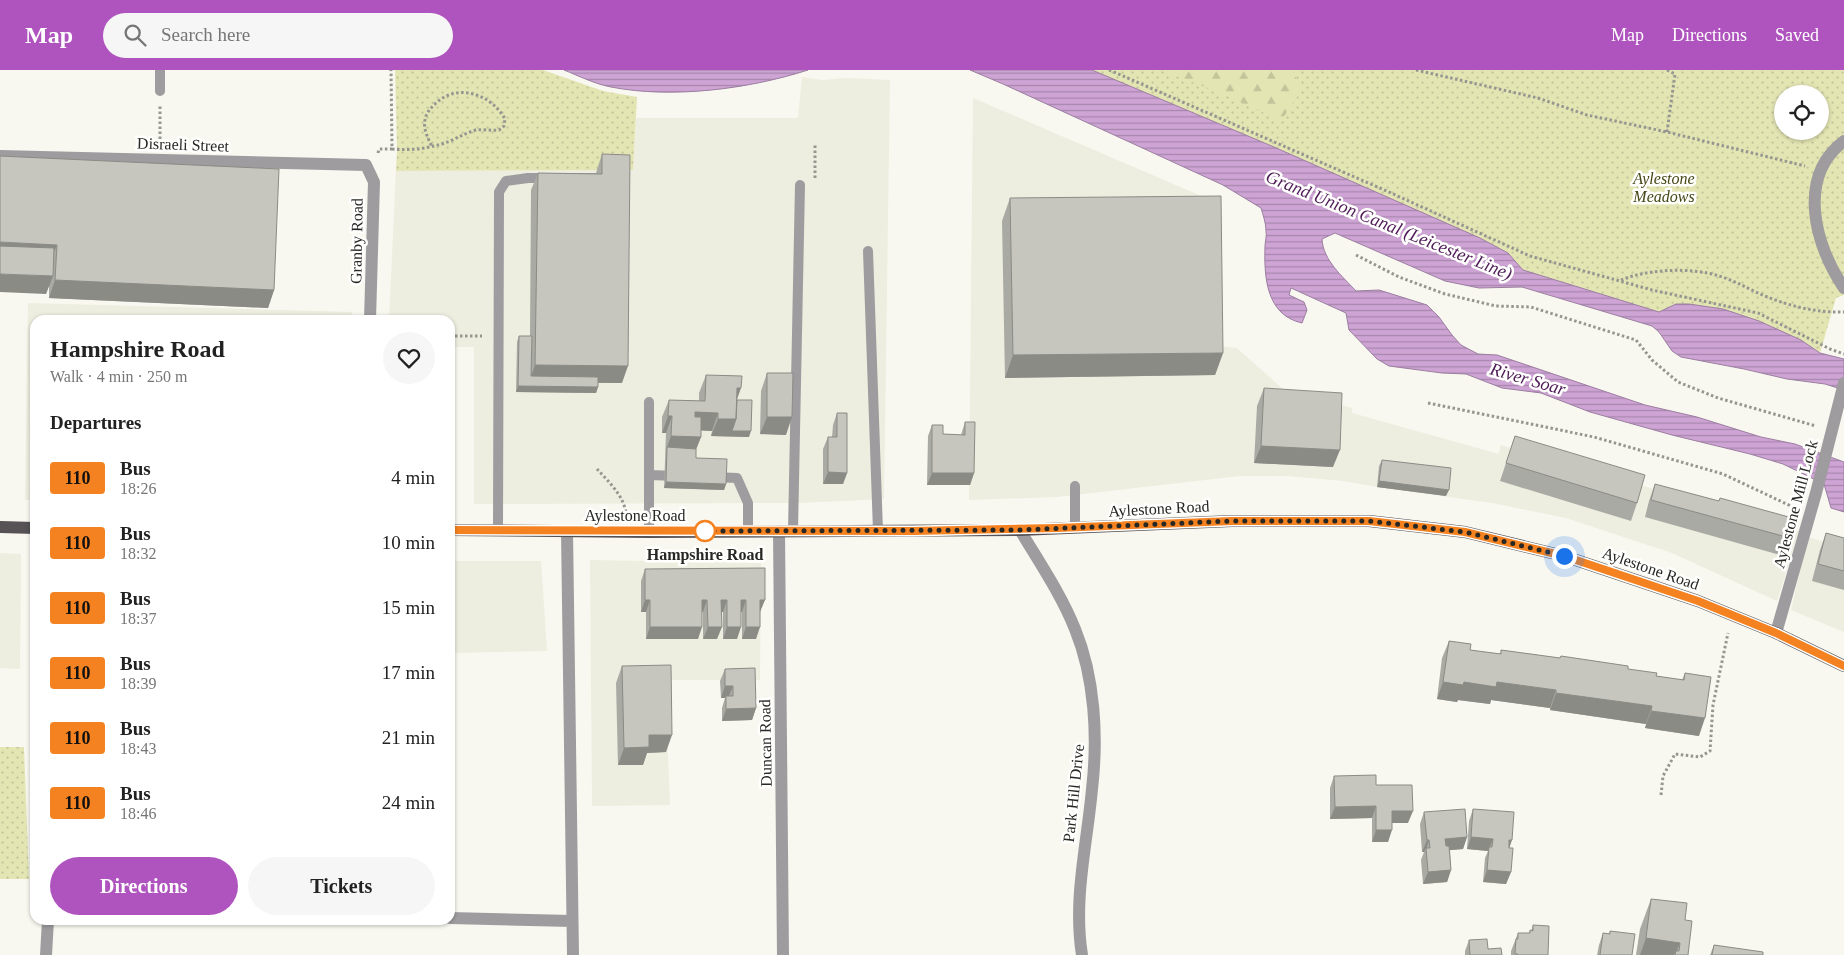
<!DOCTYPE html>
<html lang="en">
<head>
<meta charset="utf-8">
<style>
  :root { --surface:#fff; --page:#f6f6f6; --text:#222; --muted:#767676; --accent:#af53be }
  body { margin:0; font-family:"Times New Roman",serif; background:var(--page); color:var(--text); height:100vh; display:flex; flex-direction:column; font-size:19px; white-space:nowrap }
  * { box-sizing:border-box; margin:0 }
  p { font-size:16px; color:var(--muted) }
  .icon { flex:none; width:28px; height:28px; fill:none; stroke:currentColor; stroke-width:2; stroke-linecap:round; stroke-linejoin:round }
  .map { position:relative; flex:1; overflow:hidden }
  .details { position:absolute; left:30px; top:245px; width:425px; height:610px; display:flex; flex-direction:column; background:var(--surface); border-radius:15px; box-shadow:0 1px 4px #0004 }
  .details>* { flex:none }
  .badge { padding:0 10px; border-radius:4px; font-size:18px; line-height:32px }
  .controls { position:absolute; left:1774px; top:15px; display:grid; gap:10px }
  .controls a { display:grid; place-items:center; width:55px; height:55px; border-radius:50%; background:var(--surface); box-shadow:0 1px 4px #0004; font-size:25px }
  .you { position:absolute; width:25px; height:25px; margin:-12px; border:4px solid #fff; border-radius:50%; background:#1a73e8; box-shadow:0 0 0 8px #1a73e833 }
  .map>.badge { position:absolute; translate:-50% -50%; box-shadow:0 0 0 2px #fff }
  h2 { padding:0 20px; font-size:19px; line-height:45px }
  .round { display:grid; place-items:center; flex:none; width:52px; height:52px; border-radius:26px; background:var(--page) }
  .headline { display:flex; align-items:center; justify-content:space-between; height:85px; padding:0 20px }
  h1 { font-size:24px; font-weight:700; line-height:38px }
  .cta { display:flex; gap:10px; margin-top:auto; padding:10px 20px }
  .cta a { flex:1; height:58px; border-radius:30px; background:var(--accent); color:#fff; font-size:20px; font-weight:700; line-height:58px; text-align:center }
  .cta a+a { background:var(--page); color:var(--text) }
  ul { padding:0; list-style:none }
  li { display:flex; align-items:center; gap:15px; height:65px; padding:0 20px }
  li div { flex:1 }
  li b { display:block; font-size:19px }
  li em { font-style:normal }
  li .badge { min-width:55px; font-weight:700; text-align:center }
  header { display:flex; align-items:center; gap:30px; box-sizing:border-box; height:70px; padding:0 25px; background:var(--accent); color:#fff }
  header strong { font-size:24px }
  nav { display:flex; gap:28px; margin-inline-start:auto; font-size:18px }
  .search { width:350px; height:45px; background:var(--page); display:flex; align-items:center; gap:12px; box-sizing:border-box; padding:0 18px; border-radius:28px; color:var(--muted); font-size:19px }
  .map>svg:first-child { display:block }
  .built { fill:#edeedf }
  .grass { fill:url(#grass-dots); fill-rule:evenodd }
  .forest { fill:url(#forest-firs) }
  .water { fill:url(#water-rules); stroke:#9c7ea0 }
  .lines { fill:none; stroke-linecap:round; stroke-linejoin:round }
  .path { stroke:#969691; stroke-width:3; stroke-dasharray:2.5 2.5; stroke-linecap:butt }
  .lane { stroke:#9e9c9e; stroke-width:10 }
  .street { stroke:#9e9c9e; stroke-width:12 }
  .primary { stroke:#565256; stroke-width:12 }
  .wall { fill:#aaaaa4 }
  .shaded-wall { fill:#8b8b86 }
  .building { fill:#c6c6bf; stroke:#8b8b86 }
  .line-casing { stroke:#fff; stroke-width:11 }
  .line { stroke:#f58220; stroke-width:8 }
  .walk { stroke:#272724; stroke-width:5; stroke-dasharray:0 9 }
  .stop-dot { fill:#fff; stroke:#f58220; stroke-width:2.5 }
  .labels { text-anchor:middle; stroke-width:5; stroke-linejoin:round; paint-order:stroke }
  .street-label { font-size:16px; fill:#272724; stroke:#fffffe }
  .park-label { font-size:16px; font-style:italic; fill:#464717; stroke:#fffffe }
  .stop-label { font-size:16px; font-weight:bold; fill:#272724; stroke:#fffffe }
  .water-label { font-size:18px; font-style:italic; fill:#4f1c57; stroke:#fffffe }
</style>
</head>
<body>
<header>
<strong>Map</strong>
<div class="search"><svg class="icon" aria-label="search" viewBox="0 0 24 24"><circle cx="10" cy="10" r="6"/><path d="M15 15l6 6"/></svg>Search here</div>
<nav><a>Map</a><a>Directions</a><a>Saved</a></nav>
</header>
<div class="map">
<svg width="1844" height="885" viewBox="0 0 1844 885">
  <defs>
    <pattern id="grass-dots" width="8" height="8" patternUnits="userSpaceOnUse" patternTransform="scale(1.25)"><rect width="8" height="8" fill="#e3e5b3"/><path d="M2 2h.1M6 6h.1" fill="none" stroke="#c3c49a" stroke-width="1.8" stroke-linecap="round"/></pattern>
    <pattern id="forest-firs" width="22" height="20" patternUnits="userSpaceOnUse" patternTransform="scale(1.25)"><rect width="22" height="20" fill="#e3e5b3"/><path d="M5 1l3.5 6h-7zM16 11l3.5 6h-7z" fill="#c3c49a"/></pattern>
    <pattern id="water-rules" width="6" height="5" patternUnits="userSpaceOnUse" patternTransform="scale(1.25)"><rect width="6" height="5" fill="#cea4d5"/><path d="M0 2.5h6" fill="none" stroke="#a786ad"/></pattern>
  </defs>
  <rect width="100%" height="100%" fill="#f8f8f1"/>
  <path class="built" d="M802,7L822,10L845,8L890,10L884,429L800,433L474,434V277H450V250H389L396,101L633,100L636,48H798Z
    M973,28L1213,131L1219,276L1237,278L1285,321L1352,338V343L1499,384L1501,375L1799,461L1777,531L1672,483L1566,448L1492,433L1377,417L1343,411L1287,406H1240L1057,427L969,430Z
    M28,233L352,242V250H35V430H25Z
    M1808,467L1844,478V562L1791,540Z
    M0,483L21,484L20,599L0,598Z
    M590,490L761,493L760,610H665L670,735L592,736Z
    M450,491H541L547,581L450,583Z"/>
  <path class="grass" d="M395,0H543L603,21L637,27L633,100L396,101L397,80Z
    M1092,0H1844V225L1836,228L1820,283L1801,270L1759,251L1723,239L1676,234L1659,242L1523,200L1508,183L1480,168L1274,77ZM1782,24H1820V61H1782Z
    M0,677H24L29,809H0Z"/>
  <path class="forest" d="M1161,0H1292L1302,19L1281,51L1226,25Z"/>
  <path class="water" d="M564,0H808C749,19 672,29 611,17C595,14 579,6 564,0Z
    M970,0H1092L1274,77L1480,168L1508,183L1523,200L1659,242L1676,234H1689L1723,239L1759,251L1801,270L1820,283L1844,289V320L1825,314L1787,309L1744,299L1681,287L1672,281L1659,262L1652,256L1522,217L1479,218L1445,211L1335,163L1322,169C1323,190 1342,206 1356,221L1379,220L1427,235L1439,247L1452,265L1461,275L1478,284L1497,285L1645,335L1697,347L1761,367L1795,374L1844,392V442L1831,438L1824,414L1783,394L1750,384L1672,365L1590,342L1541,323L1502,318L1466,304L1442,303L1389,296L1377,289L1349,260L1346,243L1291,218L1289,225L1304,232L1307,240L1302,253C1266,245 1264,207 1265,176C1265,171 1267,166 1266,161C1266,153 1263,145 1261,138L1223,115L1003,14Z"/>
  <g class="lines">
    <path class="path" d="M1109,0L1380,118L1530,186L1652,220L1758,243L1830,279L1844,284
      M1416,0L1538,28L1587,45L1667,62L1805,96
      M1667,0L1675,4L1667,62
      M160,74V35
      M392,79C412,81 432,78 450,71C459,67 466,63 476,60C483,59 491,61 499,60L504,56L505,49C491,24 457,12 435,34C430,39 426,43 425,50C423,59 428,68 432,77
      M378,83L379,79H392L391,0
      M815,108V74
      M1356,185L1399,207L1445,224L1496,236L1531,237L1636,270L1652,290L1678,312L1718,328L1816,356
      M1621,210C1648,199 1691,197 1719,206C1733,210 1745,217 1758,223C1785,235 1814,243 1844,242
      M450,266H482
      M1428,333L1594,367L1723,404L1793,437
      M597,399C609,412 626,428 626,446
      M1661,725L1663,706L1675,684L1700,687L1710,681L1713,635L1728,563"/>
    <path class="lane" d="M160,21V0
      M868,181L878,461
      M649,332V462
      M649,405L678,406
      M713,407L737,408L748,433V461
      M1075,416V458
      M498,460L499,122L506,111L528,108H549
      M793,461L800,115"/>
    <path class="street" d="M1844,71C1796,107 1815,176 1844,218
      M0,86L366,95L374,112L370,250
      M1020,460C1039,492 1061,524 1075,559C1095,608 1098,667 1092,719C1087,775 1073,829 1082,885
      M567,461L573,885
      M779,461L783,885
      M1776,563L1816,423L1844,313
      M450,848L572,851
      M46,885L48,850"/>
    <path class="primary" d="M0,457L35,458
      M450,460L649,462L1020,460L1232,451H1369L1465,462L1564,486L1698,531L1776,563L1844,596"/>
  </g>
  <path class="wall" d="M602,84L622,313H598V317L596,323L516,322L517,272L519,266H530L531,120L538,103H596Z
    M0,86L274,220L268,238L49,228V215L46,224Z
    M1010,128L1223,283L1215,305L1005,308L1002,151Z
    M767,303L786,365L760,364L761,321Z
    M706,305L737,330L749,367L711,366L712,361L701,360V367L696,379V388L726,414L724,420L664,418L666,363H662V347L669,330L699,331V323Z
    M1264,318L1333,397L1254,393L1257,336Z
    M837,343L847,403L843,414H823V379L828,367H832L833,355Z
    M965,352L974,403L970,415H927L928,366L932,355L943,364L961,365Z
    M1515,366L1637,433L1631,451L1500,411Z
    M1382,390L1446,426L1377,417L1379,396Z
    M1655,414L1790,468L1784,486L1645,447L1649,431Z
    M1826,463L1844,468V520L1812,511L1820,480Z
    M765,498L760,542L756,569H742V542H741L737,569H723V542H721L717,569H703V542H702L698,569H646V542H641V511L645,499Z
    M1449,571L1470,580L1500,584L1501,580L1560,588L1561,586L1656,606L1682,610L1685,603L1699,666L1645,658L1646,654L1550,640V638L1491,630L1490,634L1458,630L1457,632L1437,629L1442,588Z
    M622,596L666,682L647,683L643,695H618L616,613Z
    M725,599L756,638L752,650L722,651V638L725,628H721L720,611Z
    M1334,706L1376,715L1408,753H1392L1388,772H1372V748L1330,749V718Z
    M1473,739L1509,778L1511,802L1506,814L1483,812L1485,788L1488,781L1467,779L1469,751Z
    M1424,742L1467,767L1463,779L1450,780L1451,800L1447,812L1423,814L1421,790L1424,782H1422L1420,754Z
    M1651,829L1685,850L1688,885H1636L1640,859Z
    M1533,855L1548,885H1511V881L1518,863H1529L1530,860L1531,861Z
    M1610,861L1632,885H1597L1599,875L1603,863L1609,864Z
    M1469,870L1488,879L1502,885H1465V881Z
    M1714,875L1763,885H1710Z"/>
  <path class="shaded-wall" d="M0,172L57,175L50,192L0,190Z
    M0,204L53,206L46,224L0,222Z
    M55,210L274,220L268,238L49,228Z
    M1223,283L1215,305L1005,308L1013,285Z
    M535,295L628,296L622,313L529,312Z
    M518,316L598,317L596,323L516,322Z
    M737,318H741L735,335Z
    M695,342L718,343L712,361L689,360Z
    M668,346H672L666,363H662Z
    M767,347H792L786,365L760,364Z
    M718,349H736L751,361L749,367L711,366Z
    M671,366L701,367L694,385L667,377L665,383Z
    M1261,376L1340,380L1333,397L1254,393Z
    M828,402L847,403L843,414H823Z
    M932,403H974L970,415H927Z
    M1379,411L1449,420L1446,426L1377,417Z
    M666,412L726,414L724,420L664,418Z
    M645,530H650L646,542H641Z
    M702,530H707L703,542H697Z
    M721,530H727L723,542H717Z
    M741,530H746L742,542H736Z
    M760,530H765L760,542Z
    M650,557H702L698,569H646Z
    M708,557H722L717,569H703Z
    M727,557H741L737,569H723Z
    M746,557H760L756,569H742Z
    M1443,612H1497L1556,620L1550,638L1491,630L1490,634L1458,630L1457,632L1437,629Z
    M725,616H733L728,628L726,626L725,628H721Z
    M1556,623L1652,636L1646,654L1550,640Z
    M756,638L752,650L722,651L726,639Z
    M1651,641L1705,648L1699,666L1645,658Z
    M649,665H672L666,682L647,683L643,695H618L624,678Z
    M1376,736L1372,748L1330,749L1335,737Z
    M1392,741H1413L1408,753H1388Z
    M1376,760H1392L1388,772H1372Z
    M1467,767L1463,779L1441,781L1445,769Z
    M1471,767L1493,769L1489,779V777L1488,781L1467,779Z
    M1427,770H1429L1426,780V778L1424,782H1422Z
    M1509,770H1512L1508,782Z
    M1451,800L1447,812L1423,814L1428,802Z
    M1487,800L1511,802L1506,814L1483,812Z
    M1646,868L1680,873L1675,885L1676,881L1674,885H1640Z"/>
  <path class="building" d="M602,84L630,85L628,296L535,295L538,103L602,104Z
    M0,86L279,99L274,220L55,210L57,175L0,172Z
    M1221,126L1223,283L1013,285L1010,128Z
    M0,176L54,178L53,206L0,204Z
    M519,266H532L531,306L598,307V317L518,316Z
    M767,303H793L792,347H767Z
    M706,305L742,306L741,318H737L736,349H718V343L695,342V347H701V367L671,366L672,346H668L669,330L705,331Z
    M1264,318L1342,323L1340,380L1261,376Z
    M737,330H752L751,361H732L736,349Z
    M837,343H847V403L828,402V367H837Z
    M965,352H975L974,403H932V355H943V364L965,365Z
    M1515,366L1645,405L1637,433L1506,393Z
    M667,377L696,379V388L727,389L726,414L666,412Z
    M1382,390L1451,398L1449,420L1379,411Z
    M1655,414L1719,431L1720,428L1796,449L1790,468L1651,430Z
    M1826,463L1844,468V501L1818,494Z
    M765,498V530H760V557H746V530H741V557H727V530H721L722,557H708L707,530H702V557H650V530H645V499Z
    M1449,571L1471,574L1470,580L1501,584V580L1560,588L1561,586L1628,596V599L1657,603L1656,606L1684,610L1685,603L1711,607L1705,648L1651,641L1652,636L1556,623V620L1497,612L1496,617L1464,612L1463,615L1443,612Z
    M671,595L672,665H649V677L624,678L622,596Z
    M755,598L756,638L726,639V626H733V616H725V599Z
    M1376,705V715H1412L1413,741H1392V760H1376V736L1335,737L1334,706Z
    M1465,739L1467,767L1445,769L1446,776H1449L1451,800L1428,802L1426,778H1430L1429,770H1427L1424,742Z
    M1473,739L1514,742L1512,770H1509V778H1513L1511,802L1487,800L1489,777H1492L1493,769L1471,767Z
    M1651,829L1687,833L1685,850L1692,851L1688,885H1675L1676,881H1679L1680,873L1646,868Z
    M1533,855L1549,856L1548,885H1518V884H1515L1516,869H1518V863H1530V860L1533,861Z
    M1610,861L1635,864L1632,885H1600L1603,863L1610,864Z
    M1487,869L1488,879L1501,878L1502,885H1470L1469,870Z
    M1714,875L1763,882V885H1712Z"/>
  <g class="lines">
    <defs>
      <path id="line" d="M450,460L913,461L1057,458L1232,451H1369L1465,462L1564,486L1698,531L1776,563L1844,596"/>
    </defs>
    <use href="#line" class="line-casing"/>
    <use href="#line" class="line"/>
    <path class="walk" d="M705,461L1020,460L1232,451H1369L1465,462L1564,486"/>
  </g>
  <circle class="stop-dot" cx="705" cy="461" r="10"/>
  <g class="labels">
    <g class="street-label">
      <text transform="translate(183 74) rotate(2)" y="6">Disraeli Street</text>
      <text transform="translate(356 171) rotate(-89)" y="6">Granby Road</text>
      <text transform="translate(1795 434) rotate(-75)" y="6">Aylestone Mill Lock</text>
      <text transform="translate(1159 438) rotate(-3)" y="6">Aylestone Road</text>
      <text x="635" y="451">Aylestone Road</text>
      <text transform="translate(1651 498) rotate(19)" y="6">Aylestone Road</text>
      <text transform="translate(765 673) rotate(-91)" y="6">Duncan Road</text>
      <text transform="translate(1073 723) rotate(-84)" y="6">Park Hill Drive</text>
    </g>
    <g class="park-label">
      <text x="1664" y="114">Aylestone<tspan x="1664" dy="18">Meadows</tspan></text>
    </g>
    <g class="stop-label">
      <text x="705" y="490">Hampshire Road</text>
    </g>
    <g class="water-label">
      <text transform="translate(1389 155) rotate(22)" y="6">Grand Union Canal (Leicester Line)</text>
      <text transform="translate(1528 309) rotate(16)" y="6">River Soar</text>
    </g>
  </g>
</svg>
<div class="controls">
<a><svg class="icon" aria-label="locate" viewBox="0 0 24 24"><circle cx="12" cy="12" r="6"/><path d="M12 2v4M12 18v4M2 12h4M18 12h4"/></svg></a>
</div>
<div class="you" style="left:1564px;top:486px"></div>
<section class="details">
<div class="headline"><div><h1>Hampshire Road</h1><p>Walk · 4 min · 250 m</p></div><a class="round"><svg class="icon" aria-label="heart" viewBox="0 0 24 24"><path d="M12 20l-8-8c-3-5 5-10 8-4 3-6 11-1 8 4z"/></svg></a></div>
<h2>Departures</h2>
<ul>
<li><span class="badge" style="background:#f58220;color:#111">110</span><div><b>Bus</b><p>18:26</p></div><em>4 min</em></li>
<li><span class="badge" style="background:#f58220;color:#111">110</span><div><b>Bus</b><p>18:32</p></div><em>10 min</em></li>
<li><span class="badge" style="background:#f58220;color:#111">110</span><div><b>Bus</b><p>18:37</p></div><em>15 min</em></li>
<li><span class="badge" style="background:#f58220;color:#111">110</span><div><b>Bus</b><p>18:39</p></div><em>17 min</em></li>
<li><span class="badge" style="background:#f58220;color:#111">110</span><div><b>Bus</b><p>18:43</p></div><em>21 min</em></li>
<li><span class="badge" style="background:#f58220;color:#111">110</span><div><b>Bus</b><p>18:46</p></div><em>24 min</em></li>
</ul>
<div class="cta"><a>Directions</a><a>Tickets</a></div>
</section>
</div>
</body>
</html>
